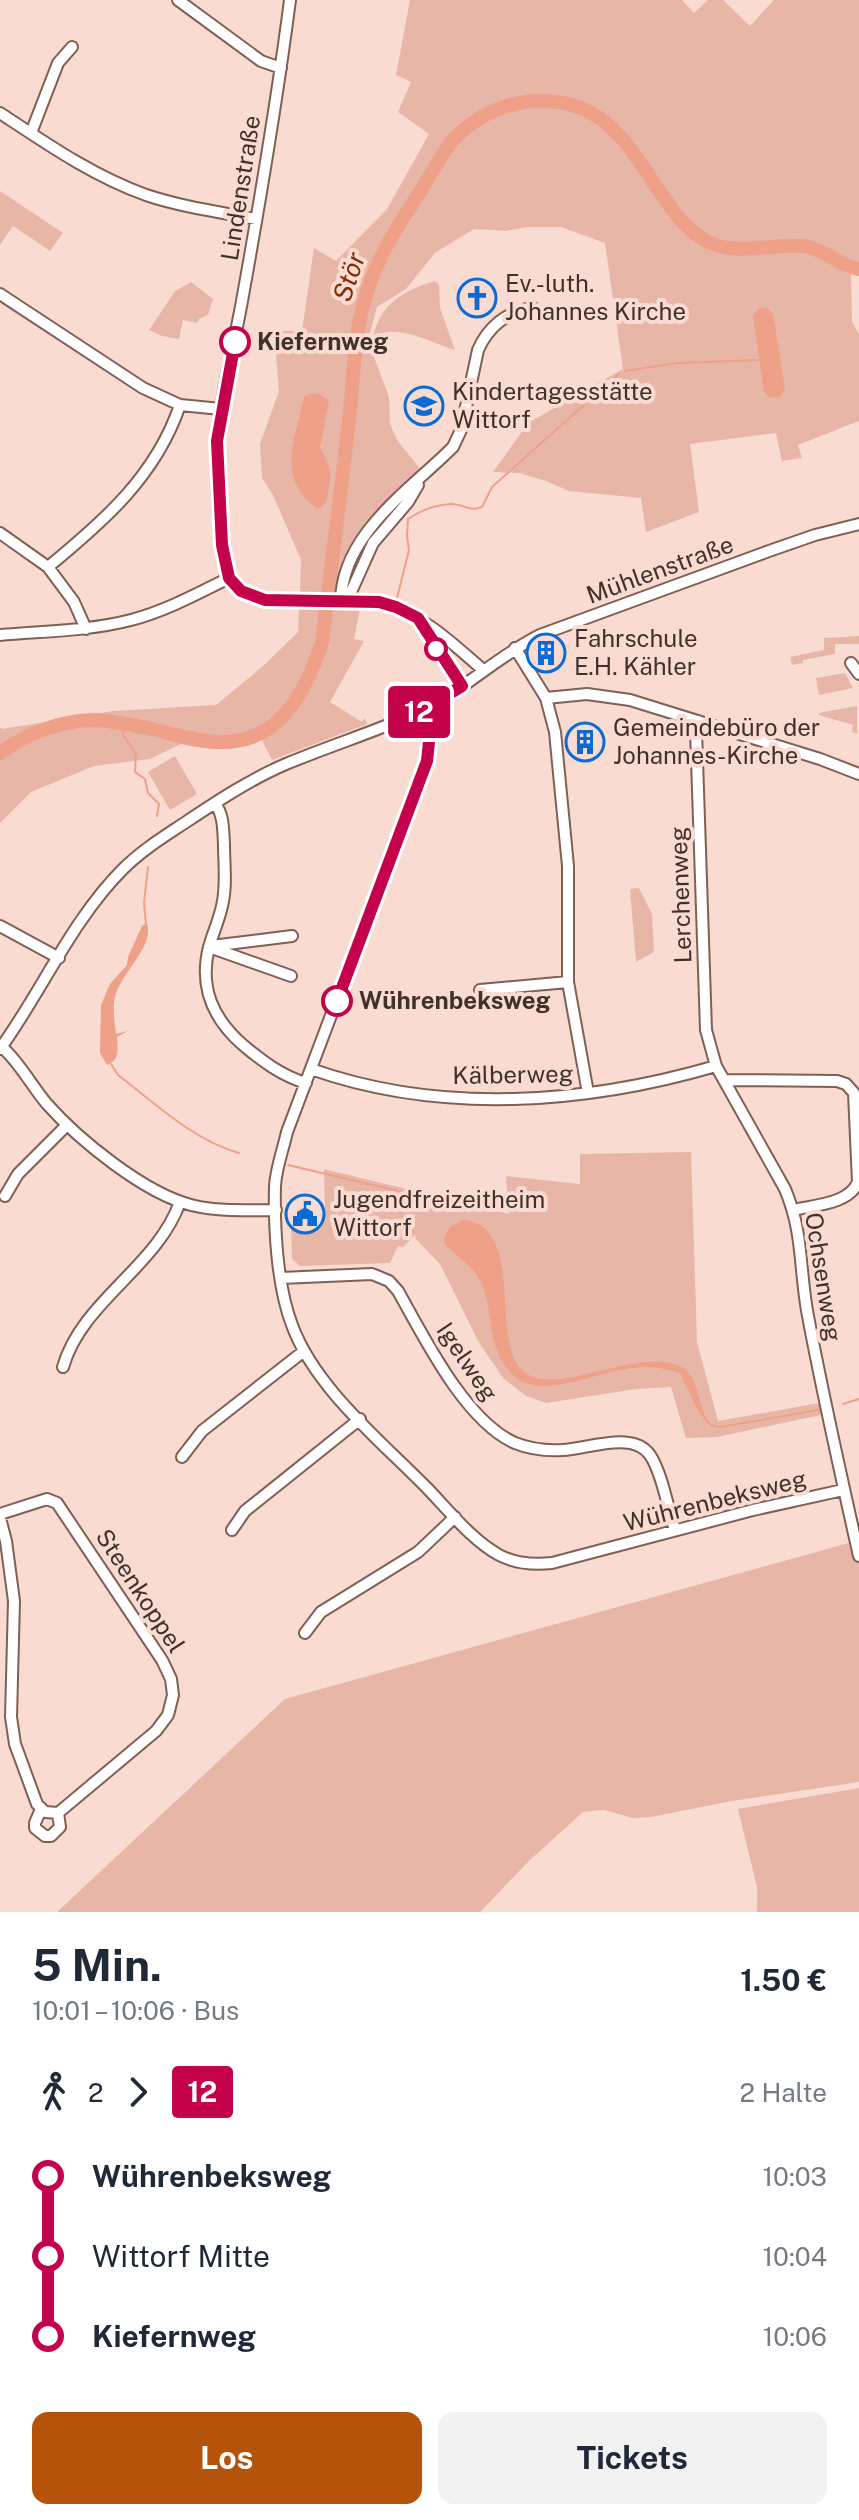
<!DOCTYPE html>
<html lang="de">
<head>
<meta charset="utf-8">
<style>
  :root { --surface:#fff; --page:#f2f2f3; --text:#1f2937; --muted:#747a83; --accent:#b45309 }
  body { margin:0; font-family:"Public Sans",sans-serif; background:var(--page); color:var(--text); height:100vh; display:flex; flex-direction:column; font-size:30px; white-space:nowrap }
  * { box-sizing:border-box; margin:0 }
  p { font-size:26px; color:var(--muted) }
  .icon { flex:none; width:44px; height:44px; fill:none; stroke:currentColor; stroke-width:2; stroke-linecap:round; stroke-linejoin:round }
  .map { position:relative; height:1912px; overflow:hidden }
  .details { display:flex; flex-direction:column; background:var(--surface); flex:1 }
  .details>* { flex:none }
  .badge { padding:0 16px; border-radius:6px; font-size:28px; line-height:52px }
  .map>.badge { position:absolute; translate:-50% -50%; box-shadow:0 0 0 4px #fff }
  .legs { display:flex; align-items:center; gap:12px; height:88px; padding:0 32px; font-size:26px }
  .legs p { margin-inline-start:auto }
  .headline { display:flex; align-items:center; justify-content:space-between; height:136px; padding:0 32px }
  h1 { font-size:44px; font-weight:700; line-height:60px }
  .button { display:flex; gap:16px; margin-top:auto; padding:16px 32px }
  .button a { flex:1; height:92px; border-radius:16px; background:var(--accent); color:#fff; font-size:32px; font-weight:700; line-height:92px; text-align:center }
  .button a+a { background:var(--page); color:var(--text) }
  ul { padding:0 32px; list-style:none }
  li { display:flex; align-items:center; gap:28px; height:80px; font-size:30px }
  li i { display:grid; place-items:center; width:12px; height:100%; margin:0 10px; background:currentColor }
  li i::after { content:''; width:20px; height:20px; margin:-10px; border:6px solid; border-radius:50%; background:var(--surface) }
  li p { margin-inline-start:auto }
  li:first-child i { background:linear-gradient(#0000 50%,currentColor 0) }
  li:last-child i { background:linear-gradient(currentColor 50%,#0000 0) }
  .map>svg:first-child { display:block }
  .green { fill:#e8b6a7 }
  .water { fill:#efa089 }
  .lines { fill:none; stroke-linecap:round; stroke-linejoin:round }
  .stream { stroke:#efa089; stroke-width:2 }
  .river { stroke:#efa089; stroke-width:14 }
  .minor-casing { stroke:#805f55; stroke-width:14 }
  .minor { stroke:#fff; stroke-width:10 }
  .line-1-casing { stroke:#fff; stroke-width:18 }
  .line-1 { stroke:#c4014b; stroke-width:12 }
  .stop-1-dot { fill:#fff; stroke:#c4014b; stroke-width:4 }
  .labels { text-anchor:middle; stroke-width:8; stroke-linejoin:round; paint-order:stroke }
  .street-label { font-size:24px; fill:#40312c; stroke:#fadbd2 }
  .poi-label { font-size:24px; fill:#40312c; stroke:#fadbd2; text-anchor:start }
  .stop-label { font-size:24px; font-weight:bold; fill:#40312c; stroke:#fadbd2; text-anchor:start }
  .water-label { font-size:26px; font-style:italic; fill:#842a0b; stroke:#fadbd2 }
</style>
</head>
<body>
<div class="map">
<svg width="859" height="1912" viewBox="0 0 859 1912">
  <rect width="100%" height="100%" fill="#fadbd2"/>
  <path class="green" d="M410,0H682L694,13L708,0H723L750,26L774,0H859V269H853L851,275L852,322L859,334V421L798,445L802,458L782,461L776,433L690,444L699,512L646,532L641,498L569,491L546,481L519,473L493,472L528,423L623,369L605,243L561,227H527L506,231L474,229L435,253L406,289L377,307L370,333L371,349L389,397L390,424L397,440L421,470L369,522L337,593H300L301,560L273,495L262,478L260,444L279,391L274,331H302L314,248L336,261L387,209L429,134L398,112L411,82L396,75Z
    M0,191L63,233L50,251L13,226L0,245Z
    M435,281L439,285L440,308L455,350C431,343 395,321 373,338C379,305 404,290 435,281Z
    M191,282L213,299L208,315L199,319L197,323L183,320L179,339L162,336L149,330L175,291Z
    M299,608L360,609L354,639L364,641L330,702L362,722L365,718L367,724L272,760L259,734L236,741L221,743L193,738L150,759L94,766L31,792L0,823V727L2,729L113,711L216,705L262,667L298,632Z
    M859,636V644H835V654L803,660V663L792,665L790,657L824,650V638Z
    M845,673L853,688L819,695L816,678Z
    M857,706V734L852,732L853,725L819,715V713Z
    M175,756L197,794L170,810L148,772Z
    M639,888L652,914L654,952L636,962L630,889Z
    M691,1152L697,1342L718,1421L819,1403L821,1415L717,1437L686,1438L671,1387L636,1389L546,1403L526,1396L503,1378L478,1341L440,1264L415,1238L416,1234L403,1247L398,1246L390,1263L300,1266L292,1259L291,1228L318,1227V1210H325L324,1169L509,1214L506,1176L580,1184V1154Z
    M856,1541L859,1556V1782L732,1801L651,1817L633,1818L604,1810L583,1812L529,1861L480,1912H57L285,1699Z
    M859,1788V1912H757V1887L738,1809Z"/>
  <path class="water" d="M767,308L773,313L785,389L780,397L770,398L764,392L753,316L758,309Z
    M309,394H319L329,401L320,448C334,470 331,478 326,503L318,509C275,478 295,441 304,397Z
    M147,923C155,949 117,974 114,1002C113,1012 115,1024 116,1034L128,1031L117,1037C117,1048 121,1060 107,1065L100,1053L101,1005L110,984L127,965L128,957L142,926Z
    M464,1220C531,1228 483,1355 531,1376C566,1393 654,1341 687,1371C695,1378 696,1388 699,1398C701,1406 705,1414 706,1421L697,1409L680,1373C663,1367 644,1366 626,1369C595,1373 540,1400 514,1376C482,1347 497,1303 476,1274C468,1263 454,1255 445,1244L444,1238L450,1227Z"/>
  <g class="lines">
    <path class="stream" d="M625,371L678,363L759,360
      M397,598L409,550L407,536L408,519C421,510 435,505 451,504C463,504 470,512 482,507L492,487L620,373
      M125,724L123,735L136,754L135,772L145,779L148,793L159,804L157,816
      M146,925L144,903L148,867
      M111,1064L118,1075C156,1104 193,1140 239,1153
      M288,1165L419,1196
      M843,1404L859,1399
      M705,1419L711,1425L720,1427L819,1410"/>
    <path class="river" d="M0,753C26,734 60,721 92,720C110,720 129,725 147,728C171,733 195,742 219,742C280,744 305,692 322,643C331,565 342,488 350,410C354,374 354,337 364,302C375,261 395,230 418,195C430,177 440,155 454,139C487,105 535,91 581,108C639,131 656,210 703,239C732,258 771,243 804,246C824,249 842,267 859,269"/>
    <defs>
      <path id="minor" d="M178,0L261,61L281,68
        M290,0C277,101 260,201 242,301C234,346 221,392 218,438C216,467 217,568 236,587C256,608 347,601 379,602C421,613 451,642 483,670
        M0,113C47,144 93,176 146,195C182,207 219,212 256,219
        M31,133L58,63L72,47
        M0,294L143,388L180,405
        M0,533L48,567
        M341,601C342,534 410,490 453,447L461,430L478,350C488,327 507,311 533,308
        M347,601L373,543L408,502L418,485
        M419,619L462,686
        M86,629L74,602L48,567C104,521 156,476 180,405L221,409
        M0,635C44,631 88,631 131,620C165,611 197,594 229,578
        M515,648L546,698L555,732L568,866V982L588,1093
        M851,663L859,674
        M546,698L587,694L630,700L820,759L859,774
        M419,712L429,742L427,761L287,1132C283,1150 276,1168 275,1186C274,1228 277,1286 292,1325C315,1388 381,1441 428,1489C449,1511 472,1540 499,1555C516,1564 533,1565 552,1563L753,1510L843,1490
        M698,721L696,730L706,1030L716,1066L785,1189C804,1234 799,1270 808,1316C823,1396 841,1476 859,1556
        M215,803C224,816 223,829 224,844C224,865 227,886 222,906C219,920 213,933 209,947C199,987 212,1018 243,1045C262,1061 282,1076 306,1083
        M0,926L59,958
        M211,946L292,936
        M209,947L291,976
        M480,990L568,982
        M2,1047C20,1063 31,1085 47,1104C79,1140 144,1193 191,1205C218,1212 248,1210 276,1210
        M0,1049C42,991 72,920 123,869C142,850 165,836 186,822C219,800 251,779 286,764C329,746 374,732 417,713C461,693 496,657 540,635L769,551L815,535L859,524
        M311,1069C441,1115 586,1104 716,1066
        M725,1080L837,1081L846,1084L854,1093L858,1182C849,1204 815,1205 793,1210
        M5,1196L18,1174L67,1125
        M281,1278L372,1274L389,1281L398,1291C424,1337 465,1421 515,1443C530,1449 547,1451 563,1450C587,1449 633,1430 650,1455C662,1473 668,1509 675,1530
        M63,1367C82,1301 157,1267 180,1202
        M182,1457L202,1431L304,1351
        M0,1514L47,1499L57,1503L162,1660L171,1679L173,1695L168,1715L156,1731L58,1813L45,1812L37,1804L15,1744L11,1717L14,1601L6,1541L0,1518
        M232,1530L245,1511L360,1419
        M305,1633L321,1612L418,1552L455,1517
        M41,1809L35,1823V1828L45,1836H51L60,1827L58,1813"/>
    </defs>
    <use href="#minor" class="minor-casing"/>
    <use href="#minor" class="minor"/>
  </g>
  <g class="lines">
    <defs>
      <path id="line-1" d="M235,342L217,441L222,545L229,578L241,591L265,600L379,602L396,607L418,618L462,686L419,712L429,742L427,761L337,1001"/>
    </defs>
    <use href="#line-1" class="line-1-casing"/>
    <use href="#line-1" class="line-1"/>
  </g>
  <defs>
    <symbol id="church-ring" viewBox="-11 -11 22 22"><circle r="9.5" fill="#fadbd2" stroke="#0a6bd4" stroke-width="1.5"/><path d="M-1.2-6h2.4v3.5h3.3v2.4h-3.3V6h-2.4V-.1h-3.3v-2.4h3.3Z" fill="#0a6bd4"/></symbol>
    <symbol id="school-ring" viewBox="-11 -11 22 22"><circle r="9.5" fill="#fadbd2" stroke="#0a6bd4" stroke-width="1.5"/><path d="M0-5L7-2L0 1L-7-2ZM-4 1L0 2.5L4 1V4Q0 6-4 4Z" fill="#0a6bd4"/></symbol>
    <symbol id="building-ring" viewBox="-11 -11 22 22"><circle r="9.5" fill="#fadbd2" stroke="#0a6bd4" stroke-width="1.5"/><path d="M-4-6H4V6H1V3H-1V6H-4ZM-2.5-4.3h1.7v1.8h-1.7ZM.8-4.3h1.7v1.8H.8ZM-2.5-1h1.7V.8h-1.7ZM.8-1h1.7V.8H.8Z" fill="#0a6bd4"/></symbol>
    <symbol id="civic-ring" viewBox="-11 -11 22 22"><circle r="9.5" fill="#fadbd2" stroke="#0a6bd4" stroke-width="1.5"/><path d="M-.6-6.5H3V-4.5H.6V-3L4-1V1h2V6H-6V1h2V-1L-.6-3ZM-1.2 2.5V6h2.4V2.5Z" fill="#0a6bd4"/></symbol>
  </defs>
  <g fill-rule="evenodd">
    <use href="#church-ring" x="455" y="276" width="44" height="44"/>
    <use href="#school-ring" x="402" y="384" width="44" height="44"/>
    <use href="#building-ring" x="524" y="631" width="44" height="44"/>
    <use href="#building-ring" x="563" y="720" width="44" height="44"/>
    <use href="#civic-ring" x="283" y="1192" width="44" height="44"/>
  </g>
  <g class="stop-1-dot">
    <circle cx="235" cy="342" r="14"/>
    <circle cx="436" cy="649" r="10"/>
    <circle cx="337" cy="1001" r="14"/>
  </g>
  <g class="labels">
    <g class="street-label">
      <text transform="translate(241 188) rotate(-81)" y="8">Lindenstraße</text>
      <text transform="translate(660 570) rotate(-20)" y="8">Mühlenstraße</text>
      <text transform="translate(681 895) rotate(-92)" y="8">Lerchenweg</text>
      <text transform="translate(513 1075) rotate(-1)" y="8">Kälberweg</text>
      <text transform="translate(823 1277) rotate(81)" y="8">Ochsenweg</text>
      <text transform="translate(467 1362) rotate(56)" y="8">Igelweg</text>
      <text transform="translate(715 1501) rotate(-14)" y="8">Wührenbeksweg</text>
      <text transform="translate(140 1591) rotate(57)" y="8">Steenkoppel</text>
    </g>
    <g class="poi-label">
      <text x="505" y="292">Ev.-luth.<tspan x="505" dy="28">Johannes Kirche</tspan></text>
      <text x="452" y="400">Kindertagesstätte<tspan x="452" dy="28">Wittorf</tspan></text>
      <text x="574" y="647">Fahrschule<tspan x="574" dy="28">E.H. Kähler</tspan></text>
      <text x="613" y="736">Gemeindebüro der<tspan x="613" dy="28">Johannes-Kirche</tspan></text>
      <text x="333" y="1208">Jugendfreizeitheim<tspan x="333" dy="28">Wittorf</tspan></text>
    </g>
    <g class="stop-label">
      <text x="257" y="350">Kiefernweg</text>
      <text x="359" y="1009">Wührenbeksweg</text>
    </g>
    <g class="water-label">
      <text transform="translate(349 277) rotate(-71)" y="9">Stör</text>
    </g>
  </g>
</svg>
<b class="badge" style="left:419px;top:712px;background:#c4014b;color:#fff">12</b>
</div>
<section class="details">
<div class="headline"><div><h1>5 Min.</h1><p>10:01 – 10:06 · Bus</p></div><b>1.50 €</b></div>
<div class="legs"><svg class="icon" aria-label="walk" viewBox="0 0 24 24"><circle cx="13" cy="4" r="2"/><path d="M13 8l-2 6 4 7M11 14l-3 7M7 12l3-4h3l4 4"/></svg>2<svg class="icon" aria-label="forward" viewBox="0 0 24 24"><path d="M9 5l7 7-7 7"/></svg><b class="badge" style="background:#c4014b;color:#fff">12</b><p>2 Halte</p></div>
<ul>
<li><i style="color:#c4014b"></i><b>Wührenbeksweg</b><p>10:03</p></li>
<li><i style="color:#c4014b"></i><span>Wittorf Mitte</span><p>10:04</p></li>
<li><i style="color:#c4014b"></i><b>Kiefernweg</b><p>10:06</p></li>
</ul>
<div class="button"><a>Los</a><a>Tickets</a></div>
</section>
</body>
</html>
